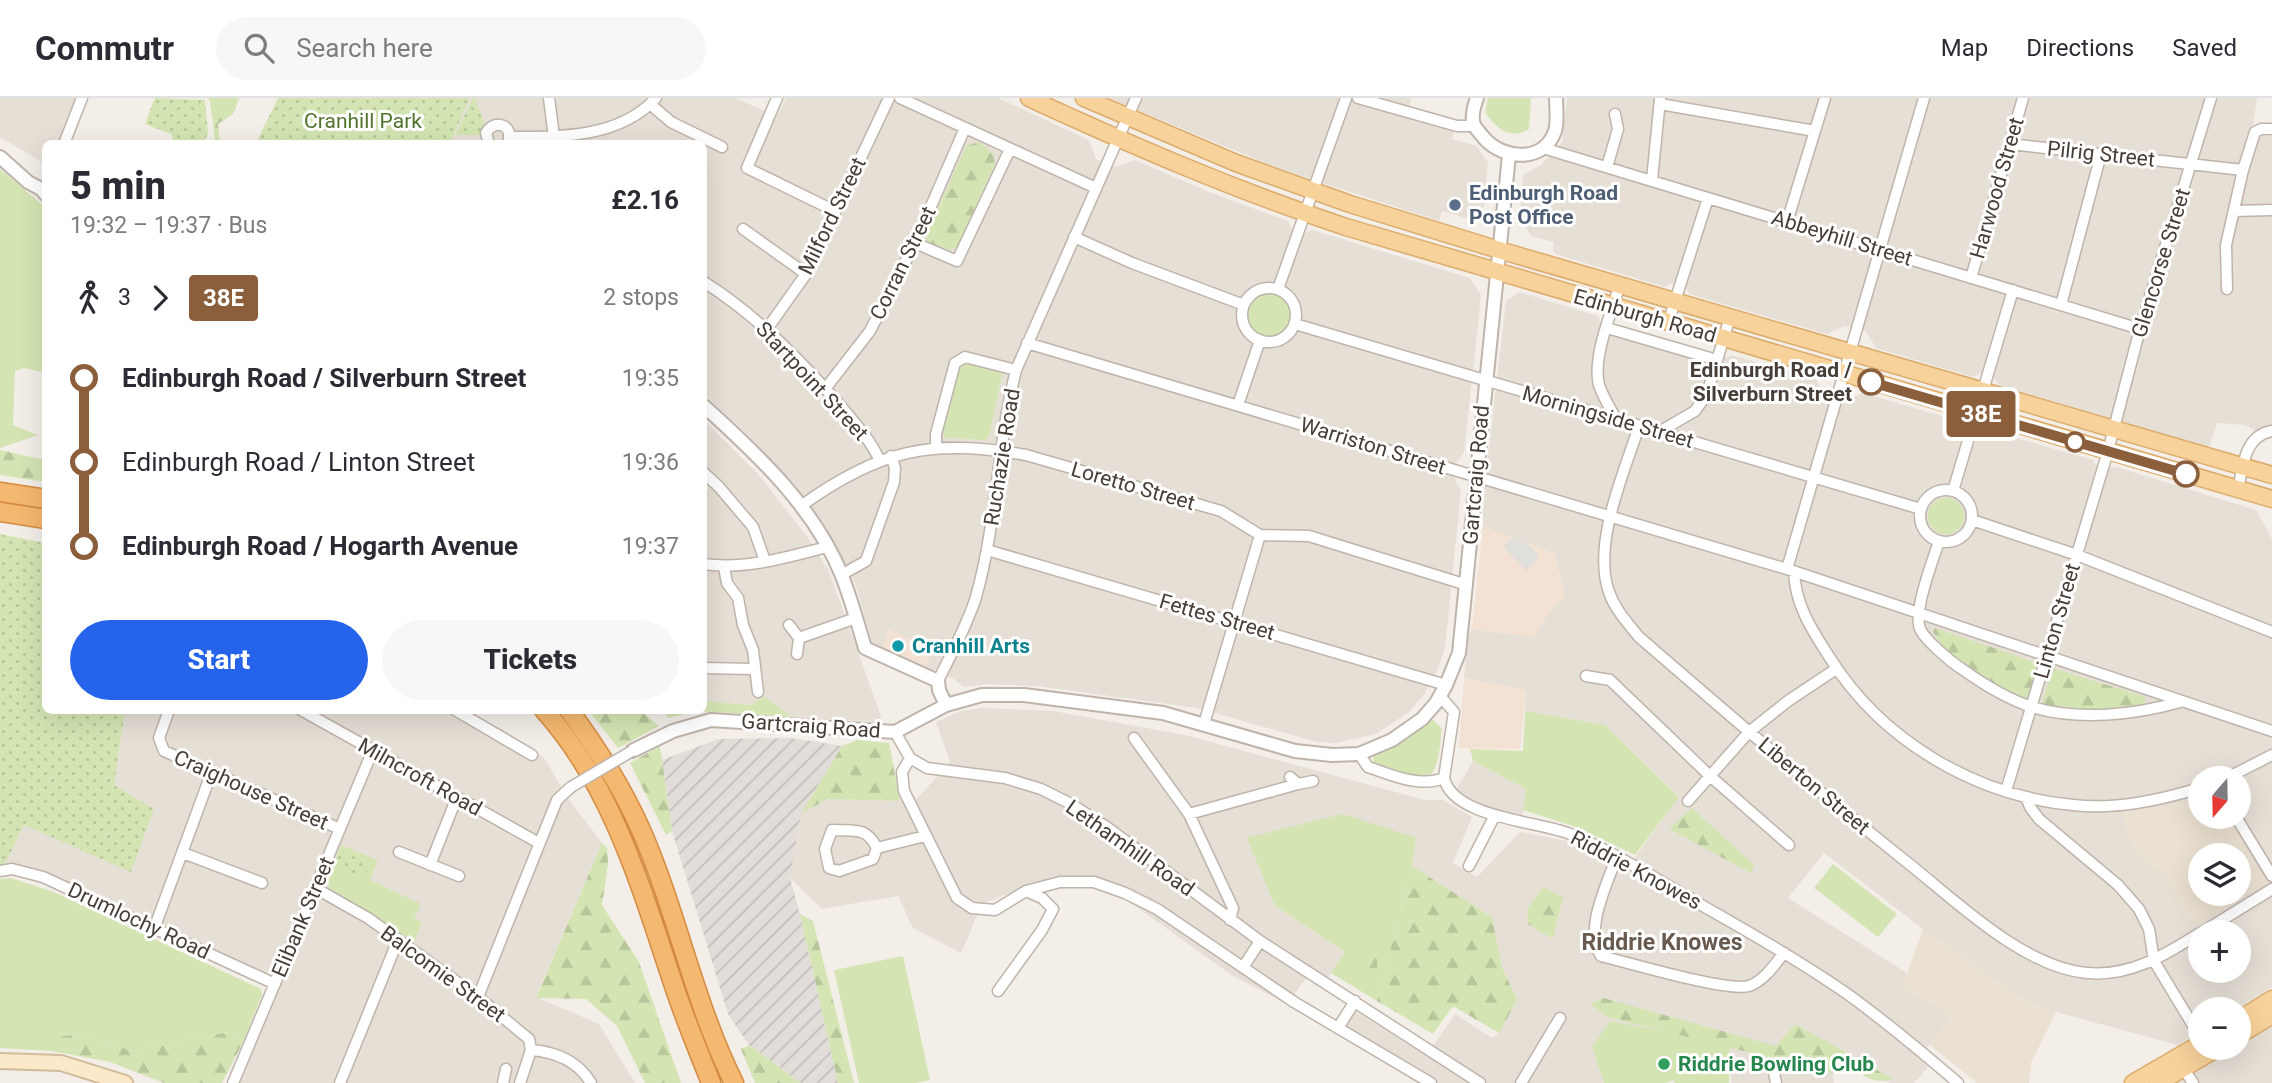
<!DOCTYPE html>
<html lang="en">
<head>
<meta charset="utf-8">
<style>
  :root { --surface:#fff; --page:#f7f7f7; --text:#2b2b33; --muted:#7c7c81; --line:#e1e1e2; --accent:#2563eb }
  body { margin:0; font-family:Roboto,sans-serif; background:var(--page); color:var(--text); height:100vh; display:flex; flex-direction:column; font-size:26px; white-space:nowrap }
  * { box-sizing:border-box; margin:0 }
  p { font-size:23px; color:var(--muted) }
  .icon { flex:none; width:38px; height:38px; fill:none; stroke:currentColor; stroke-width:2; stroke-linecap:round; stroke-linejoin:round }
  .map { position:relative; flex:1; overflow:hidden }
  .side { position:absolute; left:42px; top:42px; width:665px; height:574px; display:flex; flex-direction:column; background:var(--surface); border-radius:10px; box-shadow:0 7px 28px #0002 }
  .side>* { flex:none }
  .badge { padding:0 14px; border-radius:5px; font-size:24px; line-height:46px }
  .needle { width:46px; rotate:200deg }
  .controls { position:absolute; left:2188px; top:668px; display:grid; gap:14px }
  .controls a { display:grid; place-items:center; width:63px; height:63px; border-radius:50%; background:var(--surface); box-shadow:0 7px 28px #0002; font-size:35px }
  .map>.badge { position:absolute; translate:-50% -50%; box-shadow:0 0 0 4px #fff }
  .legs { display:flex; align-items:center; gap:10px; height:77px; padding:0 28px; font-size:23px }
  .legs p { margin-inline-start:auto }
  .head { display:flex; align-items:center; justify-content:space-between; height:119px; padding:0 28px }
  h1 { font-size:38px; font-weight:800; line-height:52px }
  .button { display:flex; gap:14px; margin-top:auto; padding:14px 28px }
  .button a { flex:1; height:80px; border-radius:42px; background:var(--accent); color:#fff; font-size:28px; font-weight:800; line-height:80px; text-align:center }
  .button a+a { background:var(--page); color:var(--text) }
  ul { padding:0 28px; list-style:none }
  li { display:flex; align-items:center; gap:24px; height:84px; font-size:26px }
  li i { display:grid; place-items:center; width:10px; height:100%; margin:0 9px; background:currentColor }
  li i::after { content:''; width:18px; height:18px; margin:-9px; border:5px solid; border-radius:50%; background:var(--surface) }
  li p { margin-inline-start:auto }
  li:first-child i { background:linear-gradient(#0000 50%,currentColor 0) }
  li:last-child i { background:linear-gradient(currentColor 50%,#0000 0) }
  header { display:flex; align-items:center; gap:42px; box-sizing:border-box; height:98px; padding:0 35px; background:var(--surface); border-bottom:2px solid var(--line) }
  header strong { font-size:33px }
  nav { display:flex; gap:38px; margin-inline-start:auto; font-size:24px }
  .search { width:490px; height:63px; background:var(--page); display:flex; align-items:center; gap:18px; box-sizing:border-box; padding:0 24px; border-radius:38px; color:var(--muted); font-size:26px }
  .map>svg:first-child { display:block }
  .residential { fill:#e6dfd6; fill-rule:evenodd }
  .commercial { fill:#f3e2d4 }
  .industrial { fill:url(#industrial-furrows) }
  .education { fill:#ebe1d2; fill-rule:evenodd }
  .grass { fill:#d4e5b3 }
  .forest { fill:url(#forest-firs) }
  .park { fill:url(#park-dots) }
  .parking { fill:#e1dfdc }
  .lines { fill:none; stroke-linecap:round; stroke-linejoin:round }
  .minor-casing { stroke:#beb4ab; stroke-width:13 }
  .tertiary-casing { stroke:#beb4ab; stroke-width:16 }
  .secondary-casing { stroke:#d0bb9a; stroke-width:18 }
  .primary-casing { stroke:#dcac6c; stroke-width:19 }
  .motorway-casing { stroke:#d48b41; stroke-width:21 }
  .minor { stroke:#fff; stroke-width:10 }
  .tertiary { stroke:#fff; stroke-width:12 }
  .secondary { stroke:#fbe9c9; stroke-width:14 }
  .primary { stroke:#f8d29b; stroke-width:16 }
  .motorway { stroke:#f5b870; stroke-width:18 }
  .minor-bridge-casing { stroke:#beb4ab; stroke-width:13; stroke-linecap:butt }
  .minor-bridge { stroke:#fff; stroke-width:10 }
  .line-1-casing { stroke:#fff; stroke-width:16 }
  .line-1 { stroke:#8b5e3c; stroke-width:10 }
  .service-dot { fill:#5c6f8a; stroke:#fff; stroke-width:2.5 }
  .stop-1-dot { fill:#fff; stroke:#8b5e3c; stroke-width:3.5 }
  .culture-dot { fill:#0f9aa8; stroke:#fff; stroke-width:2.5 }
  .leisure-dot { fill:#2e9e5b; stroke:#fff; stroke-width:2.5 }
  .labels { text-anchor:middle; stroke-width:6; stroke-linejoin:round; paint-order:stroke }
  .park-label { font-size:21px; fill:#51742d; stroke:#fff }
  .street-label { font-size:21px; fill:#463e37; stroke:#fff }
  .service-label { font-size:21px; font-weight:bold; fill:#4e5e75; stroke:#fff; text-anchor:start }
  .stop-label { font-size:21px; font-weight:bold; fill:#463e37; stroke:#fff; text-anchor:end }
  .culture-label { font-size:21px; font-weight:bold; fill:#0d838f; stroke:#fff; text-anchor:start }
  .leisure-label { font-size:21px; font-weight:bold; fill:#27864d; stroke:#fff; text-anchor:start }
  .neighbourhood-label { font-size:23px; font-weight:bold; fill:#685a4f; stroke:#fff }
</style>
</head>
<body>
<header>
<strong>Commutr</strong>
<div class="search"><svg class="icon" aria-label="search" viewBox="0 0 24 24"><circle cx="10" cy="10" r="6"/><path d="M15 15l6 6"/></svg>Search here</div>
<nav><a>Map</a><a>Directions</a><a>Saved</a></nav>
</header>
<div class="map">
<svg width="2272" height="985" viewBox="0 0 2272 985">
  <defs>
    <pattern id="industrial-furrows" width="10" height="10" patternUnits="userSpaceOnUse" patternTransform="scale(1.75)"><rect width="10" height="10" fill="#e2ddd9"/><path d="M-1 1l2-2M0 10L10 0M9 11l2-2" fill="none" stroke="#c3bfbb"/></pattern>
    <pattern id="forest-firs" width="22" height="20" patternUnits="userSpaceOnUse" patternTransform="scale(1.75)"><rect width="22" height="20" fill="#d4e5b3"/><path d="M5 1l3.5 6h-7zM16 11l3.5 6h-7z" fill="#b7c69b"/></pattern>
    <pattern id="park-dots" width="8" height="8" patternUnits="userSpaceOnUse" patternTransform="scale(1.75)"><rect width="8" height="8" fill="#d4e5b3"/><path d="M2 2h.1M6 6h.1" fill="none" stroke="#b7c69b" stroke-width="1.8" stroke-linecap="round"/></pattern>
  </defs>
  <rect width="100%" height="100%" fill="#f3eee8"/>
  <path class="residential" d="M0,0H77L58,45L46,46L45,66L0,39Z
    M470,0H735L777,18L786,0H998L1089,42L1096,61L1117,69L1135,62L1209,94L1288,123L1291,130L1304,135L1312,132L1470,180L1481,197L1464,355L1457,363L1455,382L1461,392L1445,550L1438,571L1425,595L1409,614L1376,636L1336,645L1317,644L1197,610L1037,588L987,586L964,589L954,581L872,544L855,485L818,419L794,387L751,340L704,296V46H450Z
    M1108,0H1411L1407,21L1454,34L1452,41L1477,48L1488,65L1484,109L1466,120L1442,113L1439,123L1280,71Z
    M1567,0H2257L2253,26L2246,38H2272V328L2256,333L2245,327L2217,325L2209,349L1999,287L1993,278L1980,275L1973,279L1876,250L1866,233L1844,228L1827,236L1689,196L1686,189L1672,185L1665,189L1555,156L1553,152L1554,144L1531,138L1520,120L1523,77L1541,67L1562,44Z
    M1519,194L1598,218L1601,225L1599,233L1721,270L1724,260L1731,257L1816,281L1826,299L1845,304L1862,295L1963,324L1965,328L1977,332L1982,330L2093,362L2095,366L2110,370L2116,369L2256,412L2272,441V889L2235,912H2200V934L2178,947L2056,914L2026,904L1923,831L1824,755L1788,800L1907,875L1903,889L1953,917L1919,960L1928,969L1914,985H1891L1831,965L1834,985H1731L1730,946L1592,949L1604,985H1417L1339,937L1355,913L1426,958L1455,916L1492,940L1499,935L1517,902L1502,869L1492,819L1412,768L1415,740L1275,808L1345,854L1328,880L1313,871L1287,906L1233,878L1124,800L1101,780L1054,778L982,806L961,855L913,830L898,798L822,811L790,780L801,716L827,701L900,703L917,701L950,664L936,624L961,613L981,610L1053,613L1185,637L1425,702H1443L1472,719L1453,765L1477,779L1520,734L1567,743L1626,772L1679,698L1605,627L1525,613L1526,592L1464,580L1469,536L1472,531L1533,539L1551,512L1565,498L1554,455L1483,428V401L1506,203ZM2200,681H2238V719H2200ZM2200,758H2238V796H2200ZM2200,835H2238V873H2200Z
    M704,322L758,376L806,437L829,473L883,624L792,619L764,598L751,607L704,603Z
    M125,613H465L544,660L570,703L602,745L536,899L599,926L635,985H240L279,886L5,766L24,727L130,773L114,687Z
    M1473,663L1526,691L1522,719L1502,715L1484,708L1456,692Z
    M2272,925V985H2176L2231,950H2238V946Z"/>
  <path class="commercial" d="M1483,428L1554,455L1565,498L1551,512L1533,539L1472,531Z
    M889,531L933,551L925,570L882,551Z
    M1464,580L1526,592L1520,651L1459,650Z"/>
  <path class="industrial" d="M791,640L842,648L801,716L790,780L800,816L838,985H801L749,947L728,916L672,733L662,662L718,641Z"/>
  <path class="education" d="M2200,699V719H2228L2266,783L2263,787L2194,829L2165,779L2136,753L2127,739L2123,713L2160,709ZM2200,758H2238V796H2200Z
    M1923,831L2026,904L2056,914L2031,965L2029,985H1977L1930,947L1952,917L1902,889Z"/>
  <path class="grass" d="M1488,0H1531L1529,31C1510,43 1496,30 1485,14Z
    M0,71L46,110L45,275L24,270L15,273L13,327L38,337L0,350Z
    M1248 217a21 21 0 1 1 42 0a21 21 0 1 1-42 0Z
    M967,264L999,272L1002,277L989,339L985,342L946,340L942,335L959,269Z
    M1928 418a18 18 0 1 1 36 0a18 18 0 1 1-36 0Z
    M764,598L792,619L699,613L668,620L664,613L704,612V603L751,607Z
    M1525,613L1605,627L1679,699L1635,757L1576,729L1523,712L1526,691L1473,663L1470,651L1523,653Z
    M1429,622H1433L1442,631C1439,648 1441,676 1422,681L1373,664L1374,657L1406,641Z
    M1343,716L1416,740L1412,768L1377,903L1331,875L1345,854L1275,808L1247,740Z
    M341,747L378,762L370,782L421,806L414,820L422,825L414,844L378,820L333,796L325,785Z
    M1833,766L1897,816L1878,839L1814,790Z
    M11,780L54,794L261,891L262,897L243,944L233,933L132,953L80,936L52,940L51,953L0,950V781Z
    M903,858L930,982L915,985H859L834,872Z
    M1610,923L1730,946L1729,985H1675L1673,982L1666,985H1604L1592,949Z"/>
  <path class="forest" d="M208,0H239L233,16L218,26L220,45H210L215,41L210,3Z
    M979,44L993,56L995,66L957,149L949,152L928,145L926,138L966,48Z
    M0,352L45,362V384L0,377Z
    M1935,530L2038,565L2029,603L1989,583L1950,557L1933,534Z
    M2053,570L2145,599V606C2108,612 2079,613 2042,605Z
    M589,613H641L659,628L618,650Z
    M857,642L889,645L900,703L827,701L801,716L842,648Z
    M660,648L672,733L666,737L630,665Z
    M1692,710L1754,767L1751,775L1669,731Z
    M602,745L607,750L608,766L602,807L639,864L681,985H645L617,928L586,901L536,900Z
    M1412,768L1492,819L1502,869L1517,902L1499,935L1453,908L1433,936L1377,903Z
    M1543,789L1563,799L1553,841L1528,826L1527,811Z
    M800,816L813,823L854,985H838Z
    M1358,830H1363L1377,847V876L1365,884L1361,881L1367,850L1360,840Z
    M1603,900L1776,948L1795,926L1893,981C1878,985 1865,982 1856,970L1832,975L1607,919L1590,906Z
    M233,933L243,944L222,985H164L110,964L51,953V940L80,936L132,953Z
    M749,947L801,985H755L741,951Z"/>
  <path class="park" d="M155,0L205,2L208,35L204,45H174L171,36L145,26Z
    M278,0H470L450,45H256Z
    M473,0H475L485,27L482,37H455Z
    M0,436L45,445L46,612L125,613L114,687L154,711L131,774L24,727L5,766L0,767Z
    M340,752L370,765L364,780L334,767Z"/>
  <path class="parking" d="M1513,439L1528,446L1539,458L1527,473L1503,449Z"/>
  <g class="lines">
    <defs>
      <path id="minor" d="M549,0L554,39
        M777,0L747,70L835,113
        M900,0L1096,90
        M1358,0L1457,28H1474
        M650,6L671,24L722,49
        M1660,6L1815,33
        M510,39C560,39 620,40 656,0
        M64,46L82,0
        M489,46L486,35C495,19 516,28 507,46
        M2010,46L2243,72L2226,147L2227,191
        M1543,50L2140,231
        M1607,69L1618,31L1615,16
        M2243,72L2255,34L2261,31H2272
        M1652,82L1660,1
        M2234,113L2272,112
        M1787,124L1825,0
        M743,131L806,176
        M1074,139L1132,165L1244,207
        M915,145L957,163L1010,51
        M1971,180L2023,0
        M704,184C755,216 799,261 839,306C854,324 870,341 880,363
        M1242 217a27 27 0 1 1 54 0a27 27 0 1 1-54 0Z
        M1278,191L1346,0
        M2061,207L2101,56
        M1668,225L1708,100
        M1295,226L1921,411
        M1607,230L1717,262
        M767,231L806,176L889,0
        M1027,245L1787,471L2272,633
        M825,291L870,233L915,145L965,30
        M1238,307L1260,242
        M1616,321C1610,310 1603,299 1599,287C1592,259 1612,213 1620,186
        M1639,328C1624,375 1592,446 1609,494C1615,512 1628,525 1639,539C1728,616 1816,692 1908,765C1957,804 2023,869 2087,875C2130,879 2165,857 2200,835
        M1659,334L1695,313L1707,296L1730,219
        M936,349V336L955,265L965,259L1016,272
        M704,375L719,389L753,429L765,463
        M2238,392C2243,368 2244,338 2272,333
        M1920 418a26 26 0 1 1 52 0a26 26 0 1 1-52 0Z
        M1953,393L2013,192
        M801,408C878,352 932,340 1026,357L1221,413L1260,437L1309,438L1467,487
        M1972,422L2077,457L2272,534
        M1939,443C1933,462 1913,513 1920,531C1925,542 1951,564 1962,571C1983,586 2007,601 2032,609C2079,623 2134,617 2180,604
        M987,452L1446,587
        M704,466C745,472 787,459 827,449
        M724,469L727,485L738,500L743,527L753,552L758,594
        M1787,471L1924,0
        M1794,473C1795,507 1812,532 1830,560C1882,643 1976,698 2073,707C2116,712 2160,702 2200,690
        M841,477L866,463L894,384L895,370L891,358
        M789,527L799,540L797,556
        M799,540L856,520
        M704,570L753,571
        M1586,578L1610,582L1710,678L1789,747
        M938,583C951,556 967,528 976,499C997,425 997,347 1016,272L1136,0
        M1440,598L1454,614L1444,680C1453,720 1538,723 1570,736C1614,754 1655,780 1696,804C1747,833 1798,862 1846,895C1885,923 1922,954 1958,985
        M169,612L159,640L164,653L340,731
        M301,612L539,745
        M455,612L532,657
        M1204,626L1260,437
        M895,634L910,660L927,670L1005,680L1041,691L1071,706L1108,730L1260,843L1480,985
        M1134,640L1189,716L1233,810L1230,822
        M1359,656L1368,669C1392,677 1419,690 1444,680
        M910,660L902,674L904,693L957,800L972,810L995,812L1026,793L1060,784H1094L1125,795L1157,811L1294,904L1431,985
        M2225,681L2272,657
        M1298,686L1313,683
        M2006,693L2108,353L2140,231L2211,0
        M2026,699L2030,709L2039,721L2118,787L2139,811L2149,831L2154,863L2200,939
        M1688,703L1749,634L1788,603L1836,571
        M1189,716L1298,686L1290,679
        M2236,719L2272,778
        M832,732C854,733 866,728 877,750L873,761L839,773L829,770L825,751Z
        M877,750L925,738
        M399,754L459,778
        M183,755L262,785
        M1617,758C1608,784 1583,833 1601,858C1630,865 1727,894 1749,888C1764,883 1775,866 1784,855
        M430,767L457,699
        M1469,768L1495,717
        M0,773L12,771L43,779L275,886
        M315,790L368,820L478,899L529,941L531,952L520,985
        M154,831L211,676
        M2201,835L2272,791
        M1244,868L1260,843
        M998,893L1042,832L1053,811L1042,800L1026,793
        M478,899L557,702L571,689
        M1338,930L1355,903
        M531,952C556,954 578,963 591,985
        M2182,968L2193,985
        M1773,969L1776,985
        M233,985L373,652
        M340,985L398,842
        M503,985L506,971
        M1521,985L1560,920"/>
      <path id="tertiary" d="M1477,0C1474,8 1471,19 1474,27C1476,31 1481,36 1484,40C1503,62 1544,65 1555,33C1558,24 1556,9 1556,0
        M0,59L28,84L41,91L46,97
        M704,308C757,356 815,410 842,478C851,501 858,526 865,550L938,583L939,592L946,607
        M632,653L673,633L711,622L895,634L946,607L982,597H1024L1163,615L1295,653L1332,657L1359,656L1392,642L1422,621L1436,605L1446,587L1459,555L1509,57"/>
      <path id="secondary" d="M0,963L61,965L125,985"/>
      <path id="primary" d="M1029,0C1133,48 1237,93 1346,129L2272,401
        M1084,0L1236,65L1350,106L1499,152L2272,377
        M2238,922L2272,901
        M2238,938L2272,917
        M2133,985L2200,946
        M2158,985L2218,950"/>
      <path id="motorway" d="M0,394L46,401
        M0,414L46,421
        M544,612C613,689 641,790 673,885C684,919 698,952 711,985
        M569,612C597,650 622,689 641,732C677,814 694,905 734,985"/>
    </defs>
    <use href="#minor" class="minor-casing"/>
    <use href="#tertiary" class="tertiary-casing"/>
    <use href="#secondary" class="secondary-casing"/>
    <use href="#primary" class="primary-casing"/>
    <use href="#motorway" class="motorway-casing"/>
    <use href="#minor" class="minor"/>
    <use href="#tertiary" class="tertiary"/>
    <use href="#secondary" class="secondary"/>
    <use href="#primary" class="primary"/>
    <use href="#motorway" class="motorway"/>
    <defs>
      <path id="minor-bridge" d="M571,689L632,653"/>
    </defs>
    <use href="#minor-bridge" class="minor-bridge-casing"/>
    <use href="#minor-bridge" class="minor-bridge"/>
  </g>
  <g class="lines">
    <defs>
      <path id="line-1" d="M1871,284L2186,376"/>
    </defs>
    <use href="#line-1" class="line-1-casing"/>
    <use href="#line-1" class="line-1"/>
  </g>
  <circle class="service-dot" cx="1455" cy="107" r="7"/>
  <g class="stop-1-dot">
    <circle cx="1871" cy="284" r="12"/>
    <circle cx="2075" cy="344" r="9"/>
    <circle cx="2186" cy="376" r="12"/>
  </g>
  <circle class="culture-dot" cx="898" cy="548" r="7"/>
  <circle class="leisure-dot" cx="1664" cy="966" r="7"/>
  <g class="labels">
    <g class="park-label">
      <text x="363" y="30">Cranhill Park</text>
    </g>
    <g class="street-label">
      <text transform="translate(2101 56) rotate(6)" y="7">Pilrig Street</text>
      <text transform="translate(1997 90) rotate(-74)" y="7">Harwood Street</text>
      <text transform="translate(832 118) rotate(-64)" y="7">Milford Street</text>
      <text transform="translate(1842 140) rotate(17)" y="7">Abbeyhill Street</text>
      <text transform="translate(903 165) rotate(-64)" y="7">Corran Street</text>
      <text transform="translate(2161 165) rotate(-73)" y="7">Glencorse Street</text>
      <text transform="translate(1645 218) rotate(16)" y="7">Edinburgh Road</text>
      <text transform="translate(812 283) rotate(47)" y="7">Startpoint Street</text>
      <text transform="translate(1608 319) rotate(16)" y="7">Morningside Street</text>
      <text transform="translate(1373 348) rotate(17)" y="7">Warriston Street</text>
      <text transform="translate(1002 359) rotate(-81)" y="7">Ruchazie Road</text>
      <text transform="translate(1476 377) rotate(-85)" y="7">Gartcraig Road</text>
      <text transform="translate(1133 388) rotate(16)" y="7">Loretto Street</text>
      <text transform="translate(1217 519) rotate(16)" y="7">Fettes Street</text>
      <text transform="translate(2057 523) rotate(-74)" y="7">Linton Street</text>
      <text transform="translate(811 628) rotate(4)" y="7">Gartcraig Road</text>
      <text transform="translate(420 679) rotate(29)" y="7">Milncroft Road</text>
      <text transform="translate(1814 688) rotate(40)" y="7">Liberton Street</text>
      <text transform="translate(251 692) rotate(24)" y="7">Craighouse Street</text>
      <text transform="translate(1130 750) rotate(35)" y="7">Lethamhill Road</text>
      <text transform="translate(1636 772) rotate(28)" y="7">Riddrie Knowes</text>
      <text transform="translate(303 819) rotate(-67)" y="7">Elibank Street</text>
      <text transform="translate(139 823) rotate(25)" y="7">Drumlochy Road</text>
      <text transform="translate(443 876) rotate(36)" y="7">Balcomie Street</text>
    </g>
    <g class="service-label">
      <text x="1469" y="102">Edinburgh Road<tspan x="1469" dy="24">Post Office</tspan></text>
    </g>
    <g class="stop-label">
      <text x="1852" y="279">Edinburgh Road /<tspan x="1852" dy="24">Silverburn Street</tspan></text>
    </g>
    <g class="culture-label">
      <text x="912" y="555">Cranhill Arts</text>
    </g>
    <g class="leisure-label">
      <text x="1678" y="973">Riddrie Bowling Club</text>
    </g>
    <g class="neighbourhood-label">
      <text x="1662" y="852">Riddrie Knowes</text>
    </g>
  </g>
</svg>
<div class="controls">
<a><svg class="needle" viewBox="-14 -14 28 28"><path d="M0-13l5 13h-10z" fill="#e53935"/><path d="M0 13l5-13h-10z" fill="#7c7c81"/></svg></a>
<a><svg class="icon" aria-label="layers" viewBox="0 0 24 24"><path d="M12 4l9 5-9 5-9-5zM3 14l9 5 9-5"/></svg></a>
<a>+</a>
<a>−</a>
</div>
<b class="badge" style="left:1981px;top:316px;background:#8b5e3c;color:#fff">38E</b>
<section class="side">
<div class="head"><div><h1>5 min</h1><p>19:32 – 19:37 · Bus</p></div><b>£2.16</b></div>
<div class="legs"><svg class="icon" aria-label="walk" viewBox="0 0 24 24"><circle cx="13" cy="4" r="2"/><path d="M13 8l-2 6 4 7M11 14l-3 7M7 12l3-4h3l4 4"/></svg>3<svg class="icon" aria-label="forward" viewBox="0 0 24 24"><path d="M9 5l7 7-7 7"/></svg><b class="badge" style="background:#8b5e3c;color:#fff">38E</b><p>2 stops</p></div>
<ul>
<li><i style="color:#8b5e3c"></i><b>Edinburgh Road / Silverburn Street</b><p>19:35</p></li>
<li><i style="color:#8b5e3c"></i><span>Edinburgh Road / Linton Street</span><p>19:36</p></li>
<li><i style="color:#8b5e3c"></i><b>Edinburgh Road / Hogarth Avenue</b><p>19:37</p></li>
</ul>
<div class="button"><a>Start</a><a>Tickets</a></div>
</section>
</div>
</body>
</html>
